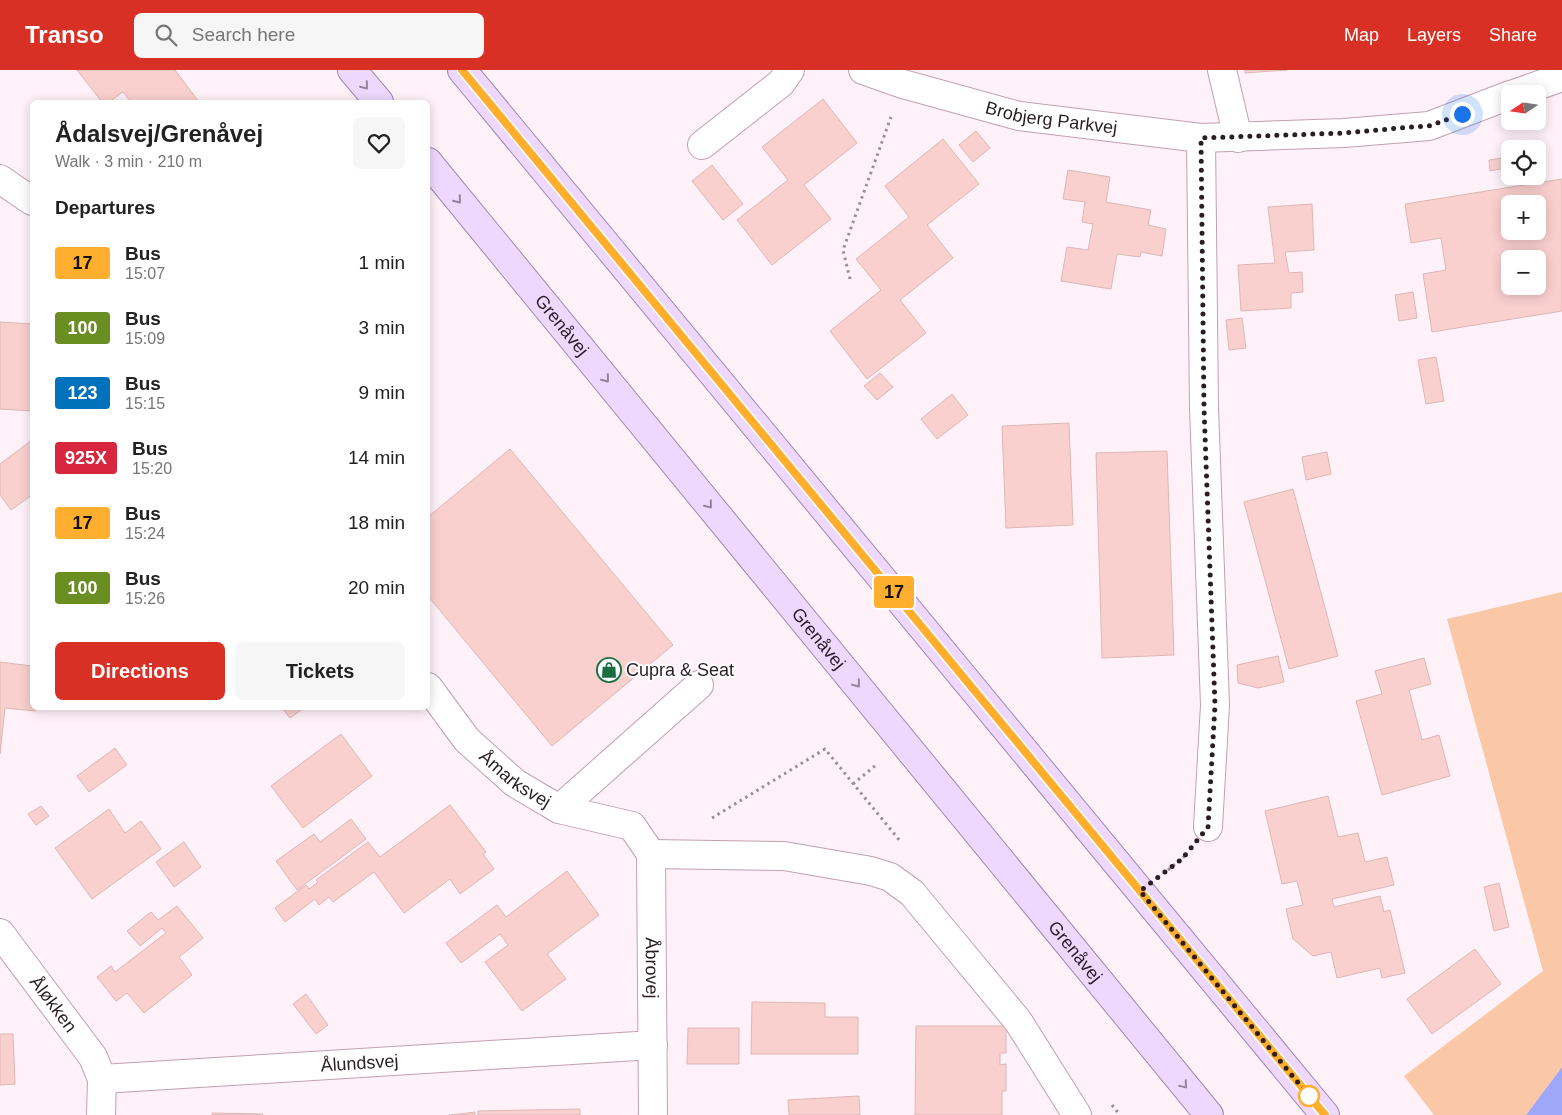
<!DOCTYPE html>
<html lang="en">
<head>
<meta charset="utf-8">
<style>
  :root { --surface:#fff; --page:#f6f6f6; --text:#222; --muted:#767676; --accent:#d93025 }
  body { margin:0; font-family:Helvetica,sans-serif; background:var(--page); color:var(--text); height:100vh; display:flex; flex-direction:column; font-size:19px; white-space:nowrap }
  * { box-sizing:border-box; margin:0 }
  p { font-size:16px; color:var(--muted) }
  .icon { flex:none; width:28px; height:28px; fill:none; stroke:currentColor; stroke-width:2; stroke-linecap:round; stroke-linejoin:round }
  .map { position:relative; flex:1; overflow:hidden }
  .details { position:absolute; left:30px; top:30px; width:400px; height:610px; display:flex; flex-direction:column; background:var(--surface); border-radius:8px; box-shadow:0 2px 12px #0003 }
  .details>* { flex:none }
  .badge { padding:0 10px; border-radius:4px; font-size:18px; line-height:32px }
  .needle { width:32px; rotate:257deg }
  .tools { position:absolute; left:1501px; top:15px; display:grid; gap:10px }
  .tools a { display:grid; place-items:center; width:45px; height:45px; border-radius:8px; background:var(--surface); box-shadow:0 2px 12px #0003; font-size:25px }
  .you { position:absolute; width:25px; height:25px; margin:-12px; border:4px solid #fff; border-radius:50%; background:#1a73e8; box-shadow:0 0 0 8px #1a73e833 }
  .map>.badge { position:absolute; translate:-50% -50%; box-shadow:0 0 0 2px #fff }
  h2 { padding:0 25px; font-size:19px; line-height:45px }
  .round { display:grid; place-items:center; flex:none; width:52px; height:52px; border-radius:8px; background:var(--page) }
  .overview { display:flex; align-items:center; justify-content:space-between; height:85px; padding:0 25px }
  h1 { font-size:24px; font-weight:800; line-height:38px }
  .primary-button { display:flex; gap:10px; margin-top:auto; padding:10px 25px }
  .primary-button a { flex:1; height:58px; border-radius:8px; background:var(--accent); color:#fff; font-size:20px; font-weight:800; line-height:58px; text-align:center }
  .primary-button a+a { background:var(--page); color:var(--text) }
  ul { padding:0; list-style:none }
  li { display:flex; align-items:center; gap:15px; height:65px; padding:0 25px }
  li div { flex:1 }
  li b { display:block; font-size:19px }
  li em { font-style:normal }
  li .badge { min-width:55px; font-weight:700; text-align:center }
  header { display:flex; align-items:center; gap:30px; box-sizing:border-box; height:70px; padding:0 25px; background:var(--accent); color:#fff }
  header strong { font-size:24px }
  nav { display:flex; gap:28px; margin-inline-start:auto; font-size:18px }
  .search { width:350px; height:45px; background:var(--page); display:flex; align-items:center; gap:12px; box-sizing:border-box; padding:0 18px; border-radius:8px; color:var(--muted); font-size:19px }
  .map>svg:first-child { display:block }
  .green { fill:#fac7a7 }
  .water { fill:#9ea7fa }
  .building { fill:#fad0cf; stroke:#ddb7b6; fill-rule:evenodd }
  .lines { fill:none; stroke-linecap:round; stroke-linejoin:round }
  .minor-casing { stroke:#c1a0b1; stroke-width:30 }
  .major-casing { stroke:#a386b0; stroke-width:30 }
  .path { stroke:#9b8e95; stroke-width:3; stroke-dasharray:2.5 4; stroke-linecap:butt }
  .minor { stroke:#fff; stroke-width:28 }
  .major { stroke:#efd8fd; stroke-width:28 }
  .oneway { stroke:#96849b }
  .line-casing { stroke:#fff; stroke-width:11 }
  .line { stroke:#ffae2d; stroke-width:8 }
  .walk { stroke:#2a1d24; stroke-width:5; stroke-dasharray:0 9 }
  .stop-dot { fill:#fff; stroke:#ffae2d; stroke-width:2.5 }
  .labels { text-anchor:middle; stroke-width:4; stroke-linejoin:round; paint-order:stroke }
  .street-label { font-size:18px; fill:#2a1d24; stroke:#fff }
  .poi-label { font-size:18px; fill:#2a1d24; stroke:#fff; text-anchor:start }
</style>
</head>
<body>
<header>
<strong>Transo</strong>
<div class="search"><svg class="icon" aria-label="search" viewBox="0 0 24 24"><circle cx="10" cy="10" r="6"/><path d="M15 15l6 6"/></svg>Search here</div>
<nav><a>Map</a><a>Layers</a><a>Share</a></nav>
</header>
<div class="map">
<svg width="1562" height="1045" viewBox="0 0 1562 1045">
  <rect width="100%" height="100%" fill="#fff1f8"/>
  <path class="green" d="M1562,522V997L1526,1045H1434L1404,1006L1543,901L1447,549Z"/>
  <path class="water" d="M1562,997V1045H1526Z"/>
  <path class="building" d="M77,0H175L199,32H131L123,22L109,32H102Z
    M1245,0H1287L1245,3Z
    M823,29L857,73L804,115L831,149L772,195L737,150L788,110L762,77Z
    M976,61L990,78L973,92L959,75Z
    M943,69L979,114L927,155L953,188L900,230L926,263L867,309L830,261L881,220L856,189L909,147L885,116Z
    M1510,87V97L1490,101L1489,90Z
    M712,95L743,134L723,150L692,111Z
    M1068,100L1110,107L1106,132L1151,140L1148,155L1166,159L1162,186L1141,182L1140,187L1117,184L1111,219L1061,211L1067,177L1088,180L1093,154L1082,152L1085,132L1063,129Z
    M1562,109V241L1432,262L1423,204L1446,200L1441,168L1411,173L1405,134ZM1510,134H1538V161H1510ZM1510,189H1538V216H1510Z
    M1312,134L1314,180L1285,182L1289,203L1302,202L1303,222L1291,223V238L1241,241L1238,195L1275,193L1268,137Z
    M1413,222L1417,248L1399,251L1395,225Z
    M1242,248L1246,278L1229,280L1226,250Z
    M0,252L32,254V341L0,339Z
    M1436,287L1444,331L1426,334L1418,290Z
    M880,303L893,317L877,330L864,316Z
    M952,324L968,345L937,369L921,349Z
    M1069,353L1073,455L1006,458L1002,356Z
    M32,370V425L11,440L0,425V394Z
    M510,379L673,575L552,676L428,526V447Z
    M1167,381L1174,585L1102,588L1096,383Z
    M1327,382L1331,404L1306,410L1302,387Z
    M1293,419L1338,586L1289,599L1244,432Z
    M1278,586L1284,612L1258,618L1238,613L1237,595Z
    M1424,588L1431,614L1409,620L1422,670L1439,665L1450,706L1382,725L1356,631L1382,624L1375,601Z
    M0,592L32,596V638H36L35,641L5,638L0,684Z
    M282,638H304L290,648Z
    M341,664L372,706L303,758L271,716Z
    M115,678L127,695L89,722L77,706Z
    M1328,726L1338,767L1358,763L1365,792L1387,787L1394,815L1332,829L1334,837L1380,826L1384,842L1390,840L1405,903L1382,908L1380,898L1337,908L1331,882L1313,886L1293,869L1286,839L1303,835L1297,811L1282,814L1265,741Z
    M450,735L486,782L483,784L494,799L460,824L450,809L404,843L374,802L333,832L329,827L319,835L315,829L285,852L275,838L306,815L309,819L318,812L316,810L368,772L380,787Z
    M41,736L49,746L36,755L28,744Z
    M109,739L125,763L141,751L161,779L92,829L55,778Z
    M351,749L366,769L297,820L276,791L314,764L320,772Z
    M184,772L201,797L174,817L156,792Z
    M567,801L599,845L547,884L566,909L522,941L485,892L508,875L500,864L461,893L446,873L497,835L506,847Z
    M1499,813L1509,857L1494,861L1484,817Z
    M177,836L203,868L179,887L192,905L144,943L127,923L116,931L97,907L111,896L115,902L166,863L162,858L140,876L127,861L151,842L158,850Z
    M1475,879L1501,914L1432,964L1407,929Z
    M306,924L328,955L316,964L293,934Z
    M752,932L825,933V947H858V984H751Z
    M916,956H1006V983H1000V995L1006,994V1021H1002V1045H915Z
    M688,958H739V994H687Z
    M0,964H13L15,1014L0,1015Z
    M859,1026L860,1045H789L788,1030Z
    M580,1039V1045H478V1041Z
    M475,1042V1045H449L460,1044Z
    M212,1043L263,1044V1045H212Z"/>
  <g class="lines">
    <defs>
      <g id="minor">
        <path id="s1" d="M863,0L903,14L1019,46L1201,68L1344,63L1429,56L1510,25"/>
        <path d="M1222,0L1238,68"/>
        <path d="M1514,24L1562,7"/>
        <path d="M1201,68L1204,338L1215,635L1208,757"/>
        <path d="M702,75L781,13L790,0"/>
        <path d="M0,109L32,131"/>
        <path id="s2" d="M428,617L467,670L515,713L559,739L632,756L651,784L653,1045"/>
        <path d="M559,739L699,615"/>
        <path d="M651,784L784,786L871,801L890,807L912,823L1018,951L1077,1045"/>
        <path id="s3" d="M0,863L93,987L102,1009"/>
        <path id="s4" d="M101,1045L102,1009L653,975"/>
      </g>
      <g id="major">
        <path d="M352,0L379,32"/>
        <path d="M462,0L1325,1045"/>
        <path id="s5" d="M428,92L1209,1045"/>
      </g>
    </defs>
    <use href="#minor" class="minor-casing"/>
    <use href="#major" class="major-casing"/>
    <path class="path" d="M850,209L843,180L891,47
      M853,714L876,695
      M712,748L825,679L900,771
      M1168,800L1186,785
      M1112,1035L1120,1045"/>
    <use href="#minor" class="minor"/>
    <use href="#major" class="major"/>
  </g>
  <defs><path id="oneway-chevron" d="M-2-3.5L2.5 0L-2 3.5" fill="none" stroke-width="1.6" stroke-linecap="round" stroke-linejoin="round" transform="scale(1.25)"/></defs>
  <g class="oneway">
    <use href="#oneway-chevron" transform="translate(365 16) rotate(51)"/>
    <use href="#oneway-chevron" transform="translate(458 130) rotate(51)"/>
    <use href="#oneway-chevron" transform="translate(606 309) rotate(51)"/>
    <use href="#oneway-chevron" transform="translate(709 435) rotate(51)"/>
    <use href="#oneway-chevron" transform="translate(857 614) rotate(51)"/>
    <use href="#oneway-chevron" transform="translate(1184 1015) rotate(50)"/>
  </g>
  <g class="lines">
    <defs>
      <path id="line" d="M462,0L1325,1045"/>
    </defs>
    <use href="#line" class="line-casing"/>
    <use href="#line" class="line"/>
    <path class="walk" d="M1309,1026L1140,821L1182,789L1208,757L1215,635L1204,338L1201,68L1344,63L1412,57L1429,56L1462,44"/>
  </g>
  <defs>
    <symbol id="shop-ring" viewBox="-11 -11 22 22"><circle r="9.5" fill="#fff" stroke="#1a6f41" stroke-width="1.5"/><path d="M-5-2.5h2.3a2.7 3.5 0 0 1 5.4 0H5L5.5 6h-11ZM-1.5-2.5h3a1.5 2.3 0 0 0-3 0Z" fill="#1a6f41"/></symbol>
  </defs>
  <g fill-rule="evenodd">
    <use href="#shop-ring" x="595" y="586" width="28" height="28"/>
  </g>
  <circle class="stop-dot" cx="1309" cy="1026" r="10"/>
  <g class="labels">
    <g class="street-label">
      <text dy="6" stroke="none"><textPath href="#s1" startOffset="195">Brobjerg Parkvej</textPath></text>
      <text dy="6" stroke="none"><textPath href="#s5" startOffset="211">Grenåvej</textPath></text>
      <text dy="6" stroke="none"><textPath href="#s5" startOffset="616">Grenåvej</textPath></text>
      <text dy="6" stroke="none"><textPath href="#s2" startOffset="128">Åmarksvej</textPath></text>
      <text dy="6" stroke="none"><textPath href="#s5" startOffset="1021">Grenåvej</textPath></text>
      <text dy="6" stroke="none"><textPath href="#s2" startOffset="404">Åbrovej</textPath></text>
      <text dy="6" stroke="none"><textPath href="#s3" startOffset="89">Åløkken</textPath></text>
      <text dy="6" stroke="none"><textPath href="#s4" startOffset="294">Ålundsvej</textPath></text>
    </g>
    <g class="poi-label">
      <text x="626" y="606">Cupra &amp; Seat</text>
    </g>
  </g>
</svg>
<div class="tools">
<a><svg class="needle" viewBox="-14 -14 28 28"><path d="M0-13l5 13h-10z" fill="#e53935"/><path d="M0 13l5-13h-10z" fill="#767676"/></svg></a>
<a><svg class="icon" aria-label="locate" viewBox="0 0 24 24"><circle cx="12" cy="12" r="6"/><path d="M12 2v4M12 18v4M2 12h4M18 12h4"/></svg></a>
<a>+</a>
<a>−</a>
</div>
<div class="you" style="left:1462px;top:44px"></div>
<b class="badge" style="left:894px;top:522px;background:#ffae2d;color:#111">17</b>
<section class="details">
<div class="overview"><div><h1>Ådalsvej/Grenåvej</h1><p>Walk · 3 min · 210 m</p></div><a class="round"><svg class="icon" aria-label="heart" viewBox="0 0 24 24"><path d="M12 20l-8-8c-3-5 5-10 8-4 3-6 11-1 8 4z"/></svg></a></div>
<h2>Departures</h2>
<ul>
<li><span class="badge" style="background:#ffae2d;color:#111">17</span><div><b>Bus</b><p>15:07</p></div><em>1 min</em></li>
<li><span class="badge" style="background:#6b8e23;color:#fff">100</span><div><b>Bus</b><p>15:09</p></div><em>3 min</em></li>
<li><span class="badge" style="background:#0072bc;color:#fff">123</span><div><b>Bus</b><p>15:15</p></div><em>9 min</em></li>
<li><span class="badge" style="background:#d7263d;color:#fff">925X</span><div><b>Bus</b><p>15:20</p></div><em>14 min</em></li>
<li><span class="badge" style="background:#ffae2d;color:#111">17</span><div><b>Bus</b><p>15:24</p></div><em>18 min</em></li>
<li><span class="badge" style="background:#6b8e23;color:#fff">100</span><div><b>Bus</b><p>15:26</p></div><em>20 min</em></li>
</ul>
<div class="primary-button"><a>Directions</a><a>Tickets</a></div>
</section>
</div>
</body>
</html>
